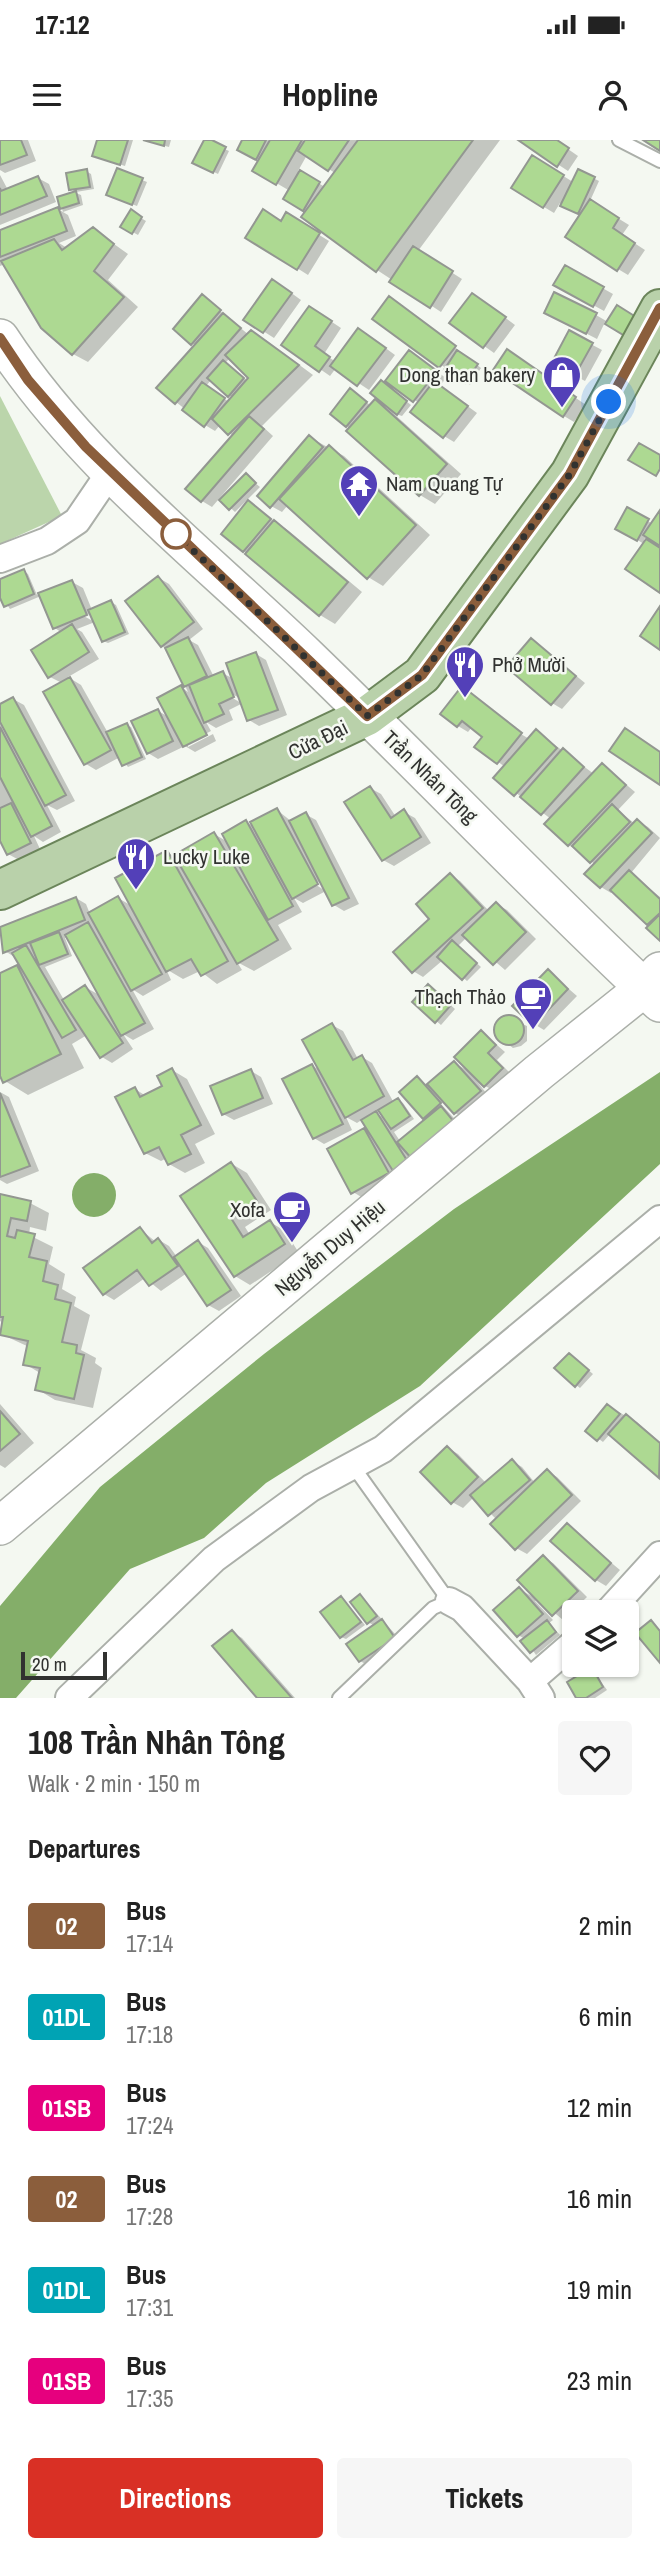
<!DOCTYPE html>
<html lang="en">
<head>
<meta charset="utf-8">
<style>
  :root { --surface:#fff; --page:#f6f6f6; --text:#222; --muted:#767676; --accent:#d93025 }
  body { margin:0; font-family:"Archivo Narrow",sans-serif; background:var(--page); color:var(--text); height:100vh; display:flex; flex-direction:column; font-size:26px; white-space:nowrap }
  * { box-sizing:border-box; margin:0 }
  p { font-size:23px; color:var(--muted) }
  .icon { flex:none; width:38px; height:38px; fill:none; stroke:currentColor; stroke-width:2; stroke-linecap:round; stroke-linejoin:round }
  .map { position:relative; height:1558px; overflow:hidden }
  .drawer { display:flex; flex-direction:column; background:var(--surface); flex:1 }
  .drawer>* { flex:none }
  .badge { padding:0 14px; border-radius:5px; font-size:24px; line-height:46px }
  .controls { position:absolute; left:562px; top:1460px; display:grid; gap:14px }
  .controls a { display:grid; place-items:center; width:77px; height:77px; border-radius:7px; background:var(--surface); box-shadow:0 2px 5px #0004; font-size:35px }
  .scale { position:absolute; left:21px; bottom:18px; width:86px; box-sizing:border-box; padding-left:7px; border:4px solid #313230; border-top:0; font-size:19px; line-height:24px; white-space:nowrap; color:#313230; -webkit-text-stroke:5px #f4f8f1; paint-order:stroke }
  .you { position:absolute; width:35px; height:35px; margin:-18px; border:5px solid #fff; border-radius:50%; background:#1a73e8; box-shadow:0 0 0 10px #1a73e833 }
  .map>.badge { position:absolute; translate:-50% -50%; box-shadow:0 0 0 4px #fff }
  h2 { padding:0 28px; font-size:26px; line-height:63px }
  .round { display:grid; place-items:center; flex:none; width:74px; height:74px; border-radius:7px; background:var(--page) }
  .headline { display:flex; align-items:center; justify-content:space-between; height:119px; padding:0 28px }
  h1 { font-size:33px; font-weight:800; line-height:52px }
  .action { display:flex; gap:14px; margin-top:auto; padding:14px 28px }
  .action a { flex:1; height:80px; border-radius:7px; background:var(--accent); color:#fff; font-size:28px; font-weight:800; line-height:80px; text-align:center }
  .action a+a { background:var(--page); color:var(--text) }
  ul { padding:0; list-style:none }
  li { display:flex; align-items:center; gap:21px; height:91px; padding:0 28px }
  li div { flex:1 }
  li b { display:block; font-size:26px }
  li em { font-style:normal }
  li .badge { min-width:77px; font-weight:700; text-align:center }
  .status { display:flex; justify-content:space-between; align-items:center; height:49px; padding:0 35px; background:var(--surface); direction:ltr }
  .status svg { height:19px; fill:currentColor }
  header { display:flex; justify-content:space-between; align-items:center; height:91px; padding:0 28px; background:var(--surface); font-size:32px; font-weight:800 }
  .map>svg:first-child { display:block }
  .green { fill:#bbd5ab }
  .water { fill:#84ae69 }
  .shadow { fill:#0003; fill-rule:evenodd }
  .building { fill:#add992; stroke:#939791; stroke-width:2 }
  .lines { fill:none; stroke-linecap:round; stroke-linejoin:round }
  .lane-casing { stroke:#abafa9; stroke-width:16 }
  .street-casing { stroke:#abafa9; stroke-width:30 }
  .secondary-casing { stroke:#abafa9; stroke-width:40 }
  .primary-casing { stroke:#6b855a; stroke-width:42 }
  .lane { stroke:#fff; stroke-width:12 }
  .street { stroke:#fff; stroke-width:26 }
  .secondary { stroke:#fff; stroke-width:37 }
  .primary { stroke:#b9d1aa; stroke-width:38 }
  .line-casing { stroke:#fff; stroke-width:16 }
  .line { stroke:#8b5e3c; stroke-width:10 }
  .walk { stroke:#313230; stroke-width:7; stroke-dasharray:0 12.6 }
  .stop-dot { fill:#fff; stroke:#8b5e3c; stroke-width:3.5 }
  .labels { text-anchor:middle; stroke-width:5; stroke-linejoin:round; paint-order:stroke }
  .poi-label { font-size:21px; fill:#313230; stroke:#f4f8f1; text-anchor:end }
  .street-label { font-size:21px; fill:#313230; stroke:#f4f8f1 }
</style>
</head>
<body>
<div class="status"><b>17:12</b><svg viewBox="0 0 49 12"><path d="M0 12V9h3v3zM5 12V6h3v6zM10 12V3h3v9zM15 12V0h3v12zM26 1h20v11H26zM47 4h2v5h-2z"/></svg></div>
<header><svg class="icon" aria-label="menu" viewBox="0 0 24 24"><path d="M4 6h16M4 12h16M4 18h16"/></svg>Hopline<svg class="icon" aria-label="person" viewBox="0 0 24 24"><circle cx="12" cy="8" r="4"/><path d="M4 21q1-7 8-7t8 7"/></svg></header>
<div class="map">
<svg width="660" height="1558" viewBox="0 0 660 1558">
  <rect width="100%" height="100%" fill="#f4f8f1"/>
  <path class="green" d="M0,256L62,376L0,404Z"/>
  <path class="water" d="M660,932V1024L420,1246L266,1343L204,1398L130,1429L16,1558H0V1466L100,1347L264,1214L454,1069Z
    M72 1055a22 22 0 1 1 44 0a22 22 0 1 1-44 0Z"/>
  <path class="shadow" d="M0,0H28L36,21L5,33L0,30Z
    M99,0H133L125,26L99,18Z
    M143,0H171L169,7Z
    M205,0L229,11L218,34L194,22Z
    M244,0H500L418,111L462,139L441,172L377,130L307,71L285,58L290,51L254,30L260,20L239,9ZM307,15L335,33L325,47L298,31Z
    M521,0H555L578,16L568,31Z
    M533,17L573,42L579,31L599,41L590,61L629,85L622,95L645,110L628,135L618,129L582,74L560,63L554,73L544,67Z
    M86,31L91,34L94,49L76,52L71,49Z
    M0,35L8,50L38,38L49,44L56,62L0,85Z
    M142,40L147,42L137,66L113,57Z
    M76,53L81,55L83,65L63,72L59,58Z
    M58,69L68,75L76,96L59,103L67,108L93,89L128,114L108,140L138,167L88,222L73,214L5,124L0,126V92Z
    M131,72L146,81L138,95L122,86Z
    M287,75L329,101L308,135L248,97L282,83Z
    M565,127L613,154L604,171L555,144Z
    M283,147L301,160L274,198L246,180Z
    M202,156L249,195L252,192L267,201L313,235L262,286L273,296L212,367L202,361L233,296L220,285L215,291L205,285L176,262L196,205L192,203ZM230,218L250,238L247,241L225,223ZM211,240L233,258L229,262L206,246Z
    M483,161L515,185L494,213L452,183Z
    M399,164L481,228L470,245L374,178Z
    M320,174L341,188L324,214L336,222L369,196L395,215L369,250L336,228L330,236L284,204Z
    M596,175L608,182L630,197L605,182L597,199L556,178Z
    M570,193L602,210L585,241L553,224Z
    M409,212L446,238L440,246L477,273L454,302L444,296L419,263L387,241Z
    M518,218L586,265L574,282L564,276Z
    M386,245L411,265L402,276L393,273L461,334L435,364L420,355L347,286L356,253L371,266L375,261L390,270Z
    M309,297L344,316L430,395L383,446L368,437L288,365L282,372L271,366Z
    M247,336L260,347L235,372L222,360Z
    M249,363L289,391L362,452L335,484L320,475L223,394Z
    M628,370L653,384L660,373V404L647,395L644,400L660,409V451L644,404L618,388Z
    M24,431L28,434L37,455L72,442L83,448L92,470L111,462L116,465L129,494L108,503L103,501L95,482L77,489L82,492L99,519L68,537L81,545L108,593L126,585L131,587L146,619L128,627L120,617L96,630L86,624L62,543L50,537L62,493L55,488L41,456L10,469L0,454V441ZM80,470L93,477V481L78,473Z
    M159,438L169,444L203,489L189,500L198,505L214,537L222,533L234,539L256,514L266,520L287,575L259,586L249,580L243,563L229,570L233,580L216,588L206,582L211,591L188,603V607L213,594L216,601L195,612L185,606L158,619L148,613L158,571L169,577L181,547L188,552L167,509L162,506ZM227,551L241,559V563L226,554Z
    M532,500L585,543L562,569L552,563Z
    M472,554L515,587L514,590L531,600L536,591L594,634L603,625L635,652L618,670L635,684L638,681L648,687L660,698L631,733L660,757V799L651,786L614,750L611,753L601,747L596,725L569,705L551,679L496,638L505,627L477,606L485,596L472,587L468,592L458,586Z
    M13,559L24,565L75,661L57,670L47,665L61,692L43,702L34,696L40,709L19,720L8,714L0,697V566Z
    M370,648L381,654L396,677L404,672L415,678L431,703L394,726L383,720Z
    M277,670L291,681L305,674L316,680L359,764L344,771L334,765L326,751L303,763L294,758L302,772L278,785L292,809L254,831L237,822L242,830L217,844L200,831L183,839L166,829L171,840L143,856L132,849L154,889L133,900L123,894L133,909L112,923L102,917L87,895L72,904L84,928L28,955L5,941L0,932V835L16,827L24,831L16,818L5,811L0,789L76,758L86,764L90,774L118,758L132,766L167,712L175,717L214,694L228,702L246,682L256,688ZM312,738L324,746V750L310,741ZM68,796L101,856L85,847L64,860L45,827L72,816L65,798Z
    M450,735L460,741L489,771L496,764L507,770L536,799L505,830L467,797L458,806L481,827L467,841L443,820L423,837L413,831Z
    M548,831L577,856L544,890L534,884Z
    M433,849L455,869L441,885L414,862Z
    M506,877L527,886V901L521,906L513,908L496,895L500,880Z
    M332,885L343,891L358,919L362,917L372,923L394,963L398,960L403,963L414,979L394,992L400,1001L427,979L424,978L417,938L465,990L409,1016L417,1028L363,1058L353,1052L364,990L373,995L363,979L357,983L346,977L352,990L324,1004L314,998L312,926L321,930ZM380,970L386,979L375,973Z
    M482,892L505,912L497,920L512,935L495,951L485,946Z
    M454,923L469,931L490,958L466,979L455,973Z
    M172,930L187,939L215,994L195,1004L205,1023L185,1033L169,1024L167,1018L161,1021L145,1013L135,949L146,956L164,946Z
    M251,931L261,937L273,964L234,980L223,974Z
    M0,952L9,957L39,1031L7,1044L0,1040Z
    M232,1024L247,1033L271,1070L245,1087L250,1095L270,1082L285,1091L299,1113L250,1145L235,1136L183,1056Z
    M0,1056L30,1063L49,1073L46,1091L30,1087L29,1095L53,1107L49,1124L65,1134L62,1149L76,1157L74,1166L90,1175L81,1210L96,1218L95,1223L102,1228L93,1268L55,1260L37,1249L40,1233L25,1224L29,1207L1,1194L3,1183L0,1181Z
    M140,1089L156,1102L159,1100L169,1106L177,1117L198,1102L208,1108L241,1156L219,1171L208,1165L187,1133L161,1151L145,1138L114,1160L104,1154Z
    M574,1218L593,1234L580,1248L576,1245Z
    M0,1264L34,1303L5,1328L0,1325Z
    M613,1269L637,1282L660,1302V1336L610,1294L603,1302L588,1291Z
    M448,1308L458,1314L486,1343L512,1321L522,1327L535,1343L547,1331L557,1337L581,1361L527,1414L516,1408L497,1380L474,1357L463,1368L452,1362Z
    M567,1386L620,1430L606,1446L596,1440Z
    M543,1417L553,1423L587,1457L563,1480L538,1459L535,1461L553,1480L549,1483L560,1495L536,1515L525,1499L518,1495L519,1449L535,1458Z
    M361,1456L404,1504L371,1527L360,1521L375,1486L368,1482Z
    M342,1458L365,1485L346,1499L341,1497Z
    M232,1492L242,1498L295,1558H260Z
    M592,1529L607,1550L595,1558H578Z"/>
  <path class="building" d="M0,0H21L27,15L0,25Z
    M97,0H128L120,25L92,16Z
    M143,0H165L164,6Z
    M204,0H212L226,7L213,33L192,23Z
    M242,0H266L256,20L237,10Z
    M270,0H302L276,45L252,31Z
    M305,0H349L328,31L298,11Z
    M358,0H473L376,132L301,77Z
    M518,0H557L569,8L557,27Z
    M643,0H660V11Z
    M532,15L564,35L543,68L511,48Z
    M117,28L143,38L132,65L106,55Z
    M87,29L90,47L69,50L66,33Z
    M578,29L595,37L578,74L560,66Z
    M300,30L320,42L303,71L283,59Z
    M38,36L47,56L0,75V48L1,51Z
    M76,51L79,63L60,69L57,57Z
    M590,59L619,78L613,88L635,103L617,131L565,97Z
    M58,67L67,91L0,117V90Z
    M131,69L142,77L132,94L120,87Z
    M263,69L281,81L286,72L320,93L297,130L245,98Z
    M93,87L114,104L94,131L124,157L72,215L41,188L1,121L54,99L62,110Z
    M413,106L453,131L430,168L389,142Z
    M565,125L604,147L593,167L553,145Z
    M272,139L292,153L263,193L243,180Z
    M554,152L597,173L586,194L544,173Z
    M472,153L506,177L483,208L449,183Z
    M202,154L221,170L191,205L173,189Z
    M389,156L456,206L439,228L372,179Z
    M617,165L636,177L625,196L605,184Z
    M309,166L332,181L315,206L330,217L319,232L281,205Z
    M223,173L241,188L175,264L156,248Z
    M358,188L386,208L357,246L330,226Z
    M251,190L299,225L228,295L212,279L248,238L225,215Z
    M569,190L593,203L574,237L551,224Z
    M507,209L576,257L563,277L493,230Z
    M409,210L437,231L413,262L385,241Z
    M457,210L478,224L465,243L444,230Z
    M223,220L244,238L228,257L207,238Z
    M381,240L407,261L397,275L370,253Z
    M434,241L468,266L443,298L410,272Z
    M202,242L225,258L204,287L182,270Z
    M350,248L367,262L346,287L330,274Z
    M375,259L447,324L419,356L346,291Z
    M249,276L264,289L201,362L185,349Z
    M309,295L323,307L270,368L257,356Z
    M639,303L660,315V329L656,336L628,320Z
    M329,305L416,385L367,439L279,359Z
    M246,333L256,343L229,370L219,360Z
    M248,360L271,379L243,412L221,394Z
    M627,367L649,379L637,401L615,389Z
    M660,370V406L643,395Z
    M274,380L348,442L319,476L245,414Z
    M646,399L660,408V453L625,429Z
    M24,429L34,454L4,467L0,458V439Z
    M158,436L194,482L161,507L125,461Z
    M72,440L87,475L53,489L38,453Z
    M111,460L125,492L102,502L88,470Z
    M660,466V510L640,496Z
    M72,484L89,512L48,538L31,510Z
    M188,497L207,536L184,547L165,508Z
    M531,498L576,536L551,565L506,527Z
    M256,512L278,570L247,581L226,523Z
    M223,531L234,557L219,564L224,574L204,583L189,545Z
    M70,537L111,610L84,625L43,552Z
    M181,545L207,595L183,607L157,558Z
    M462,546L522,593L497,624L474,607L482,597L462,581L457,587L440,574Z
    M13,557L66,655L45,666L0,582V564Z
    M158,569L173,601L147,614L131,581Z
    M127,583L142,617L122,626L106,592Z
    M0,587L52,686L31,697L0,637Z
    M625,588L660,612V645L609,611Z
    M536,589L557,608L514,656L493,638Z
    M563,608L584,627L541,675L520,657Z
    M602,623L626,645L568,706L544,684Z
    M370,646L391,678L404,669L421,697L382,721L344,662Z
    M11,663L31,703L7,715L0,701V668Z
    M612,664L630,682L590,723L572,706Z
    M277,668L318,744L292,759L250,682Z
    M306,672L349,758L332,766L289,681Z
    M637,679L652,693L600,748L584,734Z
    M246,680L293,766L268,780L222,694Z
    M214,692L278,800L237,824L174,715Z
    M167,710L228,821L201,836L191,819L166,832L115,738Z
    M629,730L660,759V773L647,785L610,750Z
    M450,733L483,768L412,833L393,812L429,779L416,764Z
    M118,756L162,834L131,851L88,773Z
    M76,757L85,780L3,813L0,787Z
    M496,762L526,792L493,825L462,795Z
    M660,774V801L646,788Z
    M88,782L145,883L121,896L65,795Z
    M59,792L68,814L39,825L30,803Z
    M452,800L477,823L462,840L437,817Z
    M26,805L76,890L62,898L12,813Z
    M17,825L61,914L3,943L0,936V833Z
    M548,829L568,849L533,886L512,866Z
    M428,844L451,865L435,883L412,862Z
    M85,845L123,903L100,918L62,860Z
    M494 890a15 15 0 1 1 30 0a15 15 0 1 1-30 0Z
    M332,883L353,920L362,915L384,956L345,978L302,900Z
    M481,890L496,905L488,913L503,928L484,947L454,917Z
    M454,921L481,951L454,974L427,944Z
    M312,924L343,984L313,999L282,939Z
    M172,928L201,985L181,995L191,1014L168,1025L159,1007L144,1014L115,957L135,947L140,957L162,946L157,936Z
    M251,929L263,958L222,975L210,946Z
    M417,936L441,963L423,979L399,952Z
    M0,953L30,1026L0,1037Z
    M398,958L410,976L391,989L378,970Z
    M441,966L455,983L412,1019L397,1002Z
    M376,971L408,1022L393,1031L361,980Z
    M364,988L389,1033L351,1054L327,1009Z
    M231,1022L257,1061L231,1078L243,1097L270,1080L285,1104L234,1137L180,1056Z
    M0,1054L31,1061L27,1081L11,1078L7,1096L15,1098L17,1090L35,1094L29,1117L47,1121L43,1141L58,1145L55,1159L71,1163L62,1202L77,1205L76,1213L84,1215L74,1259L35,1250L40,1228L23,1225L28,1201L0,1195L3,1177H0Z
    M140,1087L152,1103L158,1098L178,1126L149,1146L137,1130L103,1155L83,1128Z
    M198,1100L231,1150L207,1166L174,1117Z
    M569,1213L589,1230L575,1247L554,1228Z
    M607,1264L620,1274L597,1301L585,1291Z
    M0,1271L20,1294L0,1311Z
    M626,1274L660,1303L659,1338L608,1294Z
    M447,1306L478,1337L451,1364L420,1332Z
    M512,1319L530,1340L488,1376L470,1355Z
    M547,1329L572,1355L515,1410L490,1384Z
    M567,1383L611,1423L595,1441L550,1401Z
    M543,1415L578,1451L552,1476L517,1440Z
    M519,1447L543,1474L517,1497L493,1470Z
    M360,1454L377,1476L367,1484L350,1462Z
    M341,1456L361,1482L340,1498L320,1472Z
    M382,1479L395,1498L359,1522L346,1504Z
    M547,1480L556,1492L530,1513L520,1501Z
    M651,1480L660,1491V1523L635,1493Z
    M232,1490L292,1558H257L212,1506Z
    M592,1527L603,1547L586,1558H576L567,1542Z"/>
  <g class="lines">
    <defs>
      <path id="lane" d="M619,0L660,21
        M339,1558L433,1468L449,1461L353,1326"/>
      <path id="street" d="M0,419L47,401L77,381L111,331
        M449,1461L462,1468L530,1541L541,1558
        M608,1472L660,1415
        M530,1541L574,1503
        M69,1558L214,1419L311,1348L383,1309L660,1079"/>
      <path id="secondary" d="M0,198C81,322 202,415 308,517C426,631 540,751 660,863
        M0,1386L539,932L644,848L660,831"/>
      <path id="primary" d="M0,750L367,576L422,535L570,334L660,169"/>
    </defs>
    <use href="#lane" class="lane-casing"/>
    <use href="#street" class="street-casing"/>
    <use href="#secondary" class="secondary-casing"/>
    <use href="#primary" class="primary-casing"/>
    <use href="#lane" class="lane"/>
    <use href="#street" class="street"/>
    <use href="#secondary" class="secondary"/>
    <use href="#primary" class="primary"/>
  </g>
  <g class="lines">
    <defs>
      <path id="line" d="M0,198L28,240L86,307L367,576L422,535L570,334L660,168"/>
    </defs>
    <use href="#line" class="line-casing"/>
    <use href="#line" class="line"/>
    <path class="walk" d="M176,394L367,576L422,535L570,334L609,262"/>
  </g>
  <defs>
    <symbol id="shop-pin" viewBox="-11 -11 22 30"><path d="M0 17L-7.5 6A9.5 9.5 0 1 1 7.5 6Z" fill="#5340b8" stroke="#f4f8f1"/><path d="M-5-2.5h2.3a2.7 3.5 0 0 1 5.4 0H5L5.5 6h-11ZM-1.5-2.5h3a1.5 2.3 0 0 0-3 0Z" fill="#fff"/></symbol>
    <symbol id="temple-pin" viewBox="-11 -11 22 30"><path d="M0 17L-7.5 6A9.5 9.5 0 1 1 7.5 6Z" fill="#5340b8" stroke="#f4f8f1"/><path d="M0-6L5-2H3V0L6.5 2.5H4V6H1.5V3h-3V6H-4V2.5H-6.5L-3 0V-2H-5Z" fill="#fff"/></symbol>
    <symbol id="restaurant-pin" viewBox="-11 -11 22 30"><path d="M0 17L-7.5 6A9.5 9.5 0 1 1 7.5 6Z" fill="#5340b8" stroke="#f4f8f1"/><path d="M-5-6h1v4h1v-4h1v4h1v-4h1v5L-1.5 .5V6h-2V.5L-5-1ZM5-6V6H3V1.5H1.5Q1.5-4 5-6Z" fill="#fff"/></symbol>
    <symbol id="cafe-pin" viewBox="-11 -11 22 30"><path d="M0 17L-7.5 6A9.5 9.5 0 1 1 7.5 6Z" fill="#5340b8" stroke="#f4f8f1"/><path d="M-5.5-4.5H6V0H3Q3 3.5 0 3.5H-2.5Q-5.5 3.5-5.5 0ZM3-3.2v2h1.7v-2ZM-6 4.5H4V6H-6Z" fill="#fff"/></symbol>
  </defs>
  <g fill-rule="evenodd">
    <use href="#shop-pin" x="540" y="213" width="44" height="60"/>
    <use href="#temple-pin" x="337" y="322" width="44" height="60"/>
    <use href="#restaurant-pin" x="443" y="503" width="44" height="60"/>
    <use href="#restaurant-pin" x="114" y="695" width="44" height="60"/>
    <use href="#cafe-pin" x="511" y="835" width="44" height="60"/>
    <use href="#cafe-pin" x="270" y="1048" width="44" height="60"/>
  </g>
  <circle class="stop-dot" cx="176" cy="394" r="14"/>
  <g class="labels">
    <g class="poi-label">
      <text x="535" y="242">Dong than bakery</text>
      <text x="386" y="351" text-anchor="start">Nam Quang Tự</text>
      <text x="492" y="532" text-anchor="start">Phở Mười</text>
      <text x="163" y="724" text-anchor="start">Lucky Luke</text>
      <text x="506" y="864">Thạch Thảo</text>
      <text x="265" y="1077">Xofa</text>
    </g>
    <g class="street-label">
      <text transform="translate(318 600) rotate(-26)" y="7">Cửa Đại</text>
      <text transform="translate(430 637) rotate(44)" y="7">Trần Nhân Tông</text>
      <text transform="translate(330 1108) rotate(-40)" y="7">Nguyễn Duy Hiệu</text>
    </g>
  </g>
</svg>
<div class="controls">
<a><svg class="icon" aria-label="layers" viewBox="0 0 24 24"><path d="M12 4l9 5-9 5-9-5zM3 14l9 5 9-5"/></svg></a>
</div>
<div class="scale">20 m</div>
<div class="you" style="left:609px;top:262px"></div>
</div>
<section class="drawer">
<div class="headline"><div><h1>108 Trần Nhân Tông</h1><p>Walk · 2 min · 150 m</p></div><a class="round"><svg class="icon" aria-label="heart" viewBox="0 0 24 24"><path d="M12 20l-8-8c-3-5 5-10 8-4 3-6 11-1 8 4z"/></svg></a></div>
<h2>Departures</h2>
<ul>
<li><span class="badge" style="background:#8b5e3c;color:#fff">02</span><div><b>Bus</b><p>17:14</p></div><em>2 min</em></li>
<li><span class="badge" style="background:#00a3b4;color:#fff">01DL</span><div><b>Bus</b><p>17:18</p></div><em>6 min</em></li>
<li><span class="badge" style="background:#e6007e;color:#fff">01SB</span><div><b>Bus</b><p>17:24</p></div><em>12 min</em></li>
<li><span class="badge" style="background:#8b5e3c;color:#fff">02</span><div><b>Bus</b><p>17:28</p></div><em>16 min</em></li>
<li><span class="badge" style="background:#00a3b4;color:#fff">01DL</span><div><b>Bus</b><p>17:31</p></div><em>19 min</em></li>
<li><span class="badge" style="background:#e6007e;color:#fff">01SB</span><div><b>Bus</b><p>17:35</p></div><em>23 min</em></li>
</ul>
<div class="action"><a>Directions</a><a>Tickets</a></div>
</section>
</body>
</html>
